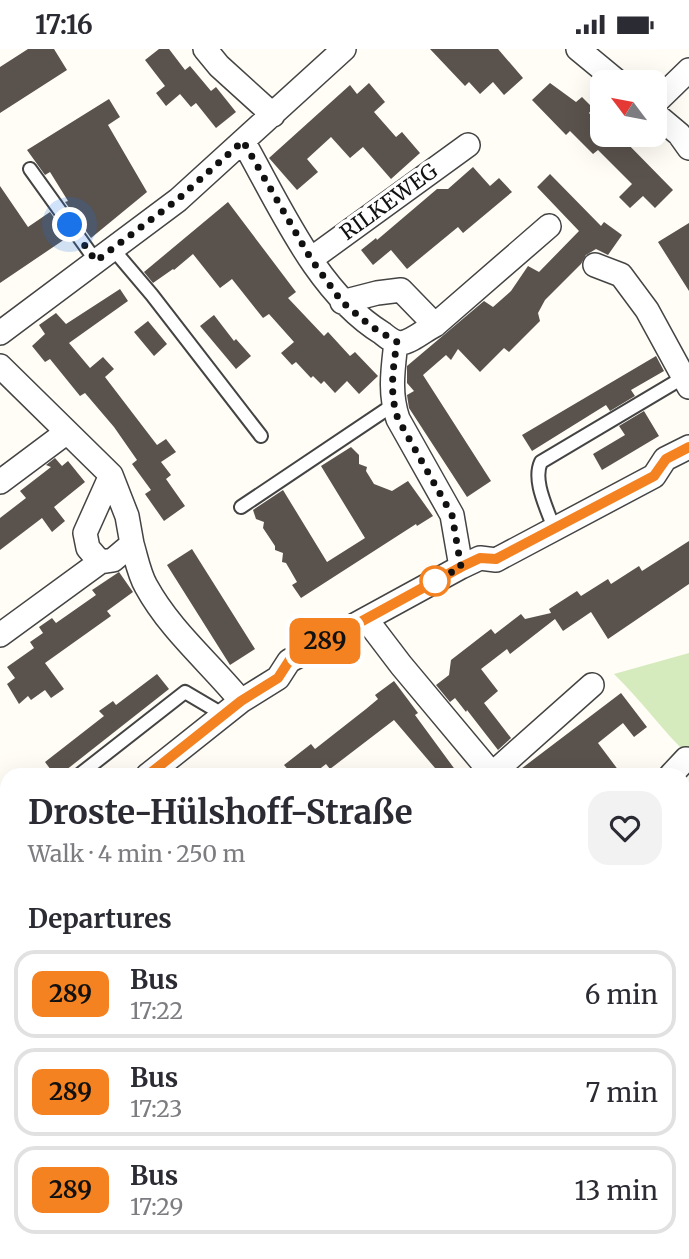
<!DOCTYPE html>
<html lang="en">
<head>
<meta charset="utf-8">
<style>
  :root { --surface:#fff; --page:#f2f2f3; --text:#2b2b33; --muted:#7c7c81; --line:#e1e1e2 }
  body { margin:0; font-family:Merriweather,serif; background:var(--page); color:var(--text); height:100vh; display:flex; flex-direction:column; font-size:26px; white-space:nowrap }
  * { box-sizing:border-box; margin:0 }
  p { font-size:23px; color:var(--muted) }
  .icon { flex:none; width:38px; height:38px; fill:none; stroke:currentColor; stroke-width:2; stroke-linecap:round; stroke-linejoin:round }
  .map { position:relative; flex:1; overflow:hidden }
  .panel { position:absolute; left:0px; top:719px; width:690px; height:492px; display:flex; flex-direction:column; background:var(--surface); border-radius:21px 21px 0 0; box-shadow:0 7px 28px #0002 }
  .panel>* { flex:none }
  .badge { padding:0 14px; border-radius:10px; font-size:24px; line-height:46px }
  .needle { width:46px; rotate:302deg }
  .buttons { position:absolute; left:590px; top:21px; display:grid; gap:14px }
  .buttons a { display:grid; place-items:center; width:77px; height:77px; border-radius:14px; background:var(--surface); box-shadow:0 7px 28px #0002; font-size:35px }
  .you { position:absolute; width:35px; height:35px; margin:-18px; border:5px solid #fff; border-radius:50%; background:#1a73e8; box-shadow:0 0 0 10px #1a73e833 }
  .map>.badge { position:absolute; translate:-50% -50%; box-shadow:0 0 0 4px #fff }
  h2 { padding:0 28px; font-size:26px; line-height:63px }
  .round { display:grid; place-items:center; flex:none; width:74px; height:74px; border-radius:21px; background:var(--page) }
  .overview { display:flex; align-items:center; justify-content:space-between; height:119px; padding:0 28px }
  h1 { font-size:33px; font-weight:700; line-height:52px }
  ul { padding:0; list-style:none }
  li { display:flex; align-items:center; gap:21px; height:88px; margin:0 14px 10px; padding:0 14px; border:4px solid var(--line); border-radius:21px }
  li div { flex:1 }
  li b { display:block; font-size:26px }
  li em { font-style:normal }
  li .badge { min-width:77px; font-weight:700; text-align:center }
  .status { display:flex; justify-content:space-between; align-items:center; height:49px; padding:0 35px; background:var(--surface); direction:ltr }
  .status svg { height:19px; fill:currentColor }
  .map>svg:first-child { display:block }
  .green { fill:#d5ebbd }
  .building { fill:#5a524d }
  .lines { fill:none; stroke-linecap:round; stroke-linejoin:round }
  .service-casing { stroke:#444; stroke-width:16 }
  .minor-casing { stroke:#444; stroke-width:26 }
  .service { stroke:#fff; stroke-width:12 }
  .minor { stroke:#fff; stroke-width:23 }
  .line-casing { stroke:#fff; stroke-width:16 }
  .line { stroke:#f58220; stroke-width:10 }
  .walk { stroke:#111; stroke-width:7; stroke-dasharray:0 12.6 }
  .stop-dot { fill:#fff; stroke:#f58220; stroke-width:3.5 }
  .labels { text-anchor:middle; stroke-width:7; stroke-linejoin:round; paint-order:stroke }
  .street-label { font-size:21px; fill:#111; stroke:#fff }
</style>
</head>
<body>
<div class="status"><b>17:16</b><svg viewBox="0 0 49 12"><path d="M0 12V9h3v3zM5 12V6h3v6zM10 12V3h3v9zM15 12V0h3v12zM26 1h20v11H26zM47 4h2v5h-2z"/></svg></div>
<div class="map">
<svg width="689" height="1210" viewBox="0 0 689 1210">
  <rect width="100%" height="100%" fill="#fffdf5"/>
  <path class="green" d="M689,604V707C662,681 641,651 614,625Z"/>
  <path class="building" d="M28,0H54L67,21L0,64V18Z
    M159,0H169L185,21L190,17L211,42L216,38L236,63L216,79L196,54L191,58L180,45L166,57L156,44L165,37L145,11Z
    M430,0H498L523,29L504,46L493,33L480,45L469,33L465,37Z
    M369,34L385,53L374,63L396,88L402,83L420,104L391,130L363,98L350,109L331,88L307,110L318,123L297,141L269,109L350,36L357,45Z
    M550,34L576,53L582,48L593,59L589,64L602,78V86H619L673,141L655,159L643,147L630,159L619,148L632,135L598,101L593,105L570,82L566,86L532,51Z
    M109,50L120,68L108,76L147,143L91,189L65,153L68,152L50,123L45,126L27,101Z
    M473,118L490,137L499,129L512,143L463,184L458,178L407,220L391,201L373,216L361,201L376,189L377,191L437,140H448Z
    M550,125L601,177L604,173L622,186L608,206L596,200L586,206L581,215L545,251L538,264L540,272L509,303L504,299L480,323L458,300L451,311L446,306L423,326L491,432L467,448L409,359L407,346L414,342L407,334V317L484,252L493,258L511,242L528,217L539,223L579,182L537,138Z
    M0,137L28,178L50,163L68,188L0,234Z
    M228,153L296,243L288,249L324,287L328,283L350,307L355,303L378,327L359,345L347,332L335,344L324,332L321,335L313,327L311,329L296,313L292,316L281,304L294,293L269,265L263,269L232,230L220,239L193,205L174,221L173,220L153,234L144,223Z
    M689,174V242L658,193Z
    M120,240L128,252L69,294L90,319L103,308L114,320L105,328L157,396L166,390L176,403L161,413L171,426L166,430L185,457L164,472L145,445L151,441L132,415L137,411L114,378L85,344L80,347L50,310L45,313L32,297L45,285L39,276L56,264L66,275Z
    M214,266L234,292L236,290L251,307L236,320L200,277Z
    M148,272L167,295L154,307L134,283Z
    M656,307L664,322L631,341L635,347L610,362L606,356L532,402L522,386Z
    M644,362L659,387L602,421L593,405L625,386L619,377Z
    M351,398L359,406V415L367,418L366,422L374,435L392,442L408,432L433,467L417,477L416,475L301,549L292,536L297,533L286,514L282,513L283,504L275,501V497L263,479L264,473L256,470L253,461L283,441L327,513L365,489L321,417Z
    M55,409L62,417L68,412L85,433L54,458L65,472L52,483L42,469L0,501V469L26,449L20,442L51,418L46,416Z
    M689,492V535L608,590L591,563L563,582L555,570L510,605L507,600L481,620L498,642L484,654L511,689L498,701L467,661L466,663L455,649L450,653L436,636L449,626L451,611L491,580L495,585L521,565L525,570L551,564L549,560L577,542L581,547L608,530L611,535L639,517L642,522Z
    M192,500L255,600L230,616L167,516Z
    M119,523L133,543L107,562L111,567L45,614L64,640L51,649L45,641L31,651L28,647L19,655L7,635L15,629L7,618L34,599L30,593L43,584L39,578L52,569L56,574L96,546L92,541Z
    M157,625L169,640L61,725H54L45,713L104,667L99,662L113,652L116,656Z
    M394,632L418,664L415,666L459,726H441L394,671L330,720L326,715L312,726H293L284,716L311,695L315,700L366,660L378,650L375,646Z
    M621,644L647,678L634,688L623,674L598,694L622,726H513Z"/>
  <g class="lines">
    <defs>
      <path id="service" d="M30,120L96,212
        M113,200L152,246L261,387
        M241,458L393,356
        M554,480C548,461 532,432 541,413L684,328
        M79,726L185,643L224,666
        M682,873L689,866"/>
      <path id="minor" d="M205,0L219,17L273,66
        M578,0L618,33
        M654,55L689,21
        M654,64L679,85L689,99
        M243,92C280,157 317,244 382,284C387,288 394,294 401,294C411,293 425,281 435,276L401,241L377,244L342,253
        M311,210L468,96
        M595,216L621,226L647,261L689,338
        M435,276L549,177
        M0,284L178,151L344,0
        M396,293C393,320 389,344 398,370L452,466L461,518
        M0,317L111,426L127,467L132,495L113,511L100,513L88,499L85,484L111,426
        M0,433L67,383
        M132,495C136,508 139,525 146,537C170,581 209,613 241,652
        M366,570L401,616L493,726
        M0,586L100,513
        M492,725L592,636
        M148,726L241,652L278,629L289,612L461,518L480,509L496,511L654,427L665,410L689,398
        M671,726L686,710
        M0,833L7,827
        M682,882L689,887
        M0,1039L7,1047
        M682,1087L689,1082
        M592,1204L595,1210
        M134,1210L141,1204
        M531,1210L538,1204"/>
    </defs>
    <use href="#service" class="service-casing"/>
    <use href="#minor" class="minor-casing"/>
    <use href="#service" class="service"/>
    <use href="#minor" class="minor"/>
  </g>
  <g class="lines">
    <defs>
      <path id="line" d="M148,726L241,652L278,629L289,612L461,518L480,509L496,510L654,427L666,410L689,398"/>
    </defs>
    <use href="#line" class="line-casing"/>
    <use href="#line" class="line"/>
    <path class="walk" d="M70,176L96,212L177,151L243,92L311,210L342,253L372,278L397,293C393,320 389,344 398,370L452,466L461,518L428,536L435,532"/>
  </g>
  <circle class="stop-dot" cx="435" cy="532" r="14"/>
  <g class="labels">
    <g class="street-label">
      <text transform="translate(389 153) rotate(-36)" y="7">RILKEWEG</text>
    </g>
  </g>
</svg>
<div class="buttons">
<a><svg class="needle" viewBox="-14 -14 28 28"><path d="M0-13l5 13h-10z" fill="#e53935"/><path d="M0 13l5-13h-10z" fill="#7c7c81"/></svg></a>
</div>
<div class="you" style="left:70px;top:176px"></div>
<b class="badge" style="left:325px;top:592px;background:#f58220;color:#111">289</b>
<section class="panel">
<div class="overview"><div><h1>Droste-Hülshoff-Straße</h1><p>Walk · 4 min · 250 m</p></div><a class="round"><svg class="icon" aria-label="heart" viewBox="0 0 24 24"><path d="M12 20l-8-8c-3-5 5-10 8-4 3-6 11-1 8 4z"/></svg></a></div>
<h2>Departures</h2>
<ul>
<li><span class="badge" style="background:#f58220;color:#111">289</span><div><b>Bus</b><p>17:22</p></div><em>6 min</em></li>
<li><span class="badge" style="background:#f58220;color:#111">289</span><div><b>Bus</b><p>17:23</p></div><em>7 min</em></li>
<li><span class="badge" style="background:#f58220;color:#111">289</span><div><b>Bus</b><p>17:29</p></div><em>13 min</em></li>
</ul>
</section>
</div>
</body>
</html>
